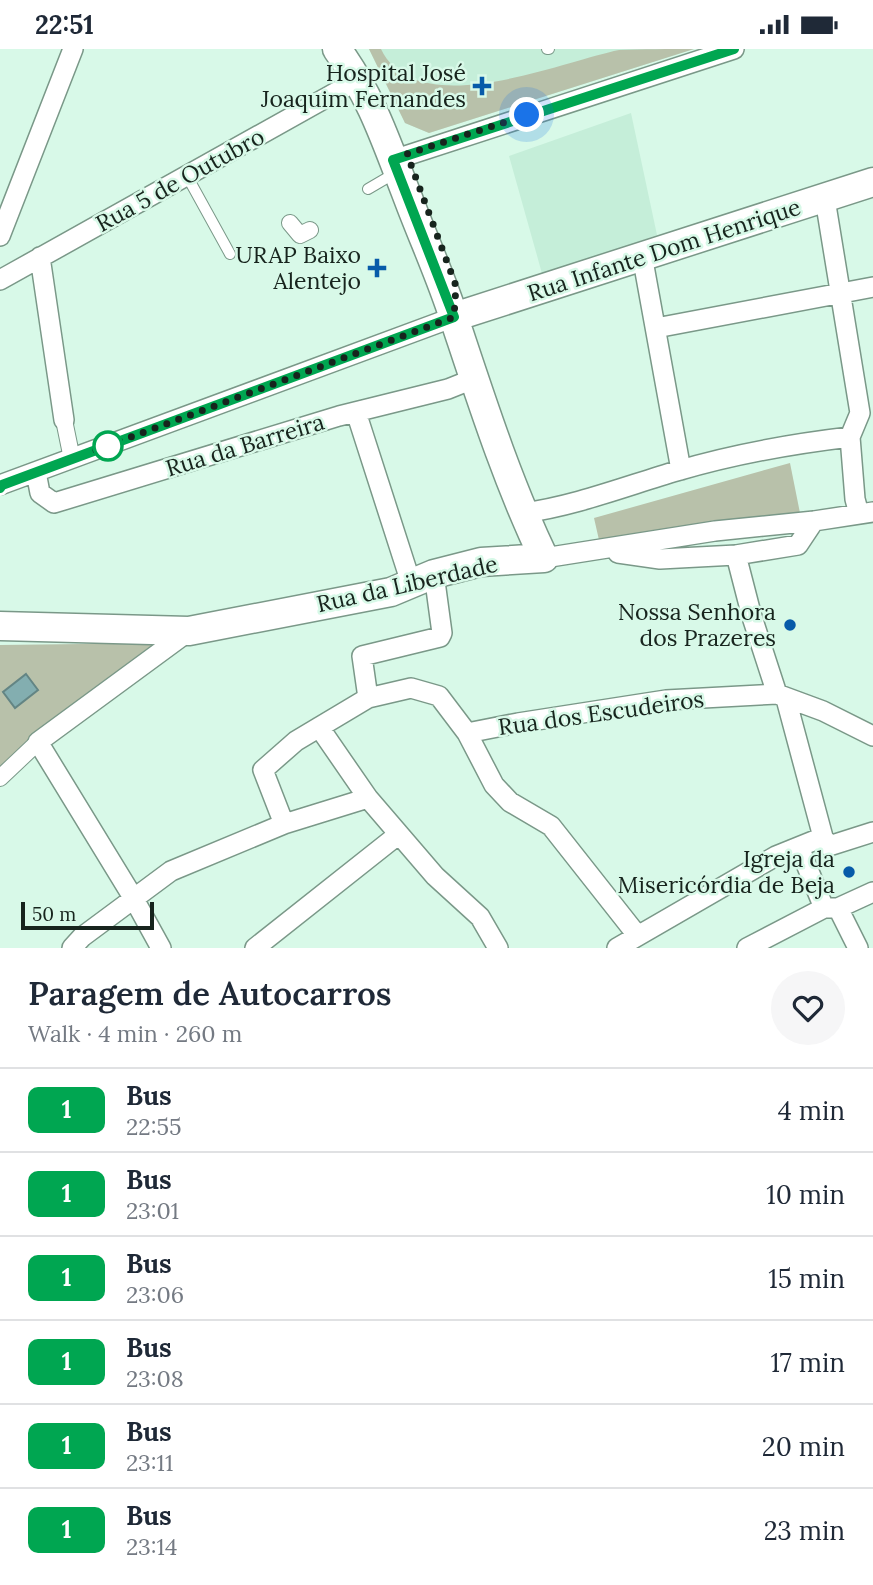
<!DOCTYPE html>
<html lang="en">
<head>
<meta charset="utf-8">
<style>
  :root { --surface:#fff; --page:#f6f6f7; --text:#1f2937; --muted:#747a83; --line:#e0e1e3 }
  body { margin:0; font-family:Lora,serif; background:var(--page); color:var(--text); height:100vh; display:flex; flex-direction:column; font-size:26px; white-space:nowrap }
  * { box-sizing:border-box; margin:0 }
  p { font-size:23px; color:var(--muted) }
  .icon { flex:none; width:38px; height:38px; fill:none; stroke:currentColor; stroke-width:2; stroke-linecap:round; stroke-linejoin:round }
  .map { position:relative; height:899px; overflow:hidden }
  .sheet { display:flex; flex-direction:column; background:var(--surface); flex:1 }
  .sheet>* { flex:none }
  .badge { padding:0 14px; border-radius:10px; font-size:24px; line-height:46px }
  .scale { position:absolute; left:21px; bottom:18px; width:133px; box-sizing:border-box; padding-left:7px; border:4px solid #17241d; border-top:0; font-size:19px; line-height:24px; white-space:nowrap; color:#17241d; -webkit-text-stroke:5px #d8f9e8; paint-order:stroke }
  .you { position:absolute; width:35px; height:35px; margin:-18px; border:5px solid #fff; border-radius:50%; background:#1a73e8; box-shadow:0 0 0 10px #1a73e833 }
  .map>.badge { position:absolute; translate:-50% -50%; box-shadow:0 0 0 4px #fff }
  .round { display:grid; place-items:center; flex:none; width:74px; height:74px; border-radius:37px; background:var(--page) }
  .summary { display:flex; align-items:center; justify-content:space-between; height:119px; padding:0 28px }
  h1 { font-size:33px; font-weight:600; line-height:52px }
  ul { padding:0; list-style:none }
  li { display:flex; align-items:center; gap:21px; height:84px; padding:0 28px; border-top:2px solid var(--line) }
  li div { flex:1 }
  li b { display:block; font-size:26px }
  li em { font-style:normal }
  li .badge { min-width:77px; font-weight:700; text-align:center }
  .status { display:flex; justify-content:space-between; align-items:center; height:49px; padding:0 35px; background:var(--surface); direction:ltr }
  .status svg { height:19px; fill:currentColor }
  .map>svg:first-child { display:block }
  .built { fill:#c5eed9 }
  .green { fill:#b8c1aa }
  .water { fill:#83aeb0; stroke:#638584; stroke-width:2 }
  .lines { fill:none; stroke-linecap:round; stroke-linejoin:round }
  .service-casing { stroke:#7a9888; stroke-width:12 }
  .pedestrian-casing { stroke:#7a9888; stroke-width:18 }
  .minor-casing { stroke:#7a9888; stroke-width:22 }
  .secondary-casing { stroke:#7a9888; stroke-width:31 }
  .service { stroke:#fff; stroke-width:10 }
  .pedestrian { stroke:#fff; stroke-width:16 }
  .minor { stroke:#fff; stroke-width:19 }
  .secondary { stroke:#fff; stroke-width:28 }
  .line-casing { stroke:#fff; stroke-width:16 }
  .line { stroke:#00a651; stroke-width:10 }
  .walk { stroke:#17241d; stroke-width:7; stroke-dasharray:0 12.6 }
  .poi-dot { fill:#075ba9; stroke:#d8f9e8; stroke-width:2.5 }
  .stop-dot { fill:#fff; stroke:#00a651; stroke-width:3.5 }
  .labels { text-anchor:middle; stroke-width:5; stroke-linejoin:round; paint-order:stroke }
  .poi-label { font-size:23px; fill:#17241d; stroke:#d8f9e8; text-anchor:end }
  .street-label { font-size:23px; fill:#17241d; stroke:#d8f9e8 }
</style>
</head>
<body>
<div class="status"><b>22:51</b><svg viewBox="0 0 49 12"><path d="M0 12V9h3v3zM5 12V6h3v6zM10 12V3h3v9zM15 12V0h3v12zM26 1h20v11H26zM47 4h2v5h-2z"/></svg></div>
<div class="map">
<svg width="873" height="899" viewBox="0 0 873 899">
  <rect width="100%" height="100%" fill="#d8f9e8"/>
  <path class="built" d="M369,0H694L429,84L405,74Z
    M631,64L657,186L543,228L509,107Z"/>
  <path class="green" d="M369,0H381C417,75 560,13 619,1C642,0 670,0 694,0L429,84L405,74Z
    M790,414L800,464L599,491L594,469Z
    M163,594L0,728V596Z"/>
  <path class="water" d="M26,625L38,641L15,659L3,643Z"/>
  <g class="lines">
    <defs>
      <path id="service" d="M547,0H549
        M187,127L230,205
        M368,140L397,123"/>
      <path id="pedestrian" d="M290,174L300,186L310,181
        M64,371L72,410
        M0,729L38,693"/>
      <path id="minor" d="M393,111L734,0
        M825,150L860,364L850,388
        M0,187L73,0
        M642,206L681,421
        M40,208L64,371
        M0,231L349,36L358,29
        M656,279L873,238
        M356,363L411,534
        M36,423L40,444L54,454L339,367L448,340L473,330
        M0,436L454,268
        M523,464C575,457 626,437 677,422C734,405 791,395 850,388L855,450L859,465
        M618,504L660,510L736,506L798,496L814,472
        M736,506L752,568L777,645
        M544,509L715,482L814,472L873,463
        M368,649L411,639L439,647L467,684L494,736L510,753L551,777L637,886
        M786,650L823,788
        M319,678L368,749L435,827L480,868L498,899
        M467,684L518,674L666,651L777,645L823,662L873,687
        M284,775L263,721L296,692L368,649L362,607L440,588L442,584L434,525
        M799,798L824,859
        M838,859L858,899
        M72,899L82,888L171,822L284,775L368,749
        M161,899L134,850L38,693L189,582
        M255,899L399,785
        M617,899L776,807L823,788L829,797L873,783
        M747,899L824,859H838L873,843"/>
      <path id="secondary" d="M454,268L873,133
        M0,577L189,582L391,543L434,525L481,513L544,509C507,432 481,350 454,269C441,228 423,189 408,149C386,93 373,50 337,0"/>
    </defs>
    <use href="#service" class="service-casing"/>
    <use href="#pedestrian" class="pedestrian-casing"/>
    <use href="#minor" class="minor-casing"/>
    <use href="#secondary" class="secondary-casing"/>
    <use href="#service" class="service"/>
    <use href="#pedestrian" class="pedestrian"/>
    <use href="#minor" class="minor"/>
    <use href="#secondary" class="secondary"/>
  </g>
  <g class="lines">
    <defs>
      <path id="line" d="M0,439L2,436L454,268L393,111L734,0"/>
    </defs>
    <use href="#line" class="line-casing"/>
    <use href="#line" class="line"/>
    <path class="walk" d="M108,397L96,401L454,268L456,237L407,105L527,66"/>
  </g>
  <g class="poi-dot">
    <path d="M478.5 26.5h7v7h7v7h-7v7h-7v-7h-7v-7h7z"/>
    <path d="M373.5 208.5h7v7h7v7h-7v7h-7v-7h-7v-7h7z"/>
    <circle cx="790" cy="576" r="7"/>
    <circle cx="849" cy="823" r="7"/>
  </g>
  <circle class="stop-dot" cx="108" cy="397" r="14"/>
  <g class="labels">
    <g class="poi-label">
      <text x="466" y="32">Hospital José<tspan x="466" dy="26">Joaquim Fernandes</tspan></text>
      <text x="361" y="214">URAP Baixo<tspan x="361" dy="26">Alentejo</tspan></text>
      <text x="776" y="571">Nossa Senhora<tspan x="776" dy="26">dos Prazeres</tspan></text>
      <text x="835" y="818">Igreja da<tspan x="835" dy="26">Misericórdia de Beja</tspan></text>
    </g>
    <g class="street-label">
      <text transform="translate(180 131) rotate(-29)" y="8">Rua 5 de Outubro</text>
      <text transform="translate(664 201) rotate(-18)" y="8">Rua Infante Dom Henrique</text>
      <text transform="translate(245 396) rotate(-17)" y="8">Rua da Barreira</text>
      <text transform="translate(407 535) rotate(-13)" y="8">Rua da Liberdade</text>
      <text transform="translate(601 664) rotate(-8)" y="8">Rua dos Escudeiros</text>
    </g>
  </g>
</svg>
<div class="scale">50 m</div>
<div class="you" style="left:527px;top:66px"></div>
</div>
<section class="sheet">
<div class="summary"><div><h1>Paragem de Autocarros</h1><p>Walk · 4 min · 260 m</p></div><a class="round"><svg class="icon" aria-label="heart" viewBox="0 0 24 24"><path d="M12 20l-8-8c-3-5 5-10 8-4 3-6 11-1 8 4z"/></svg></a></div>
<ul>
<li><span class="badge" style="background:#00a651;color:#fff">1</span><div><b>Bus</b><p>22:55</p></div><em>4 min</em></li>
<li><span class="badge" style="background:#00a651;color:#fff">1</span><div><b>Bus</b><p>23:01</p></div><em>10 min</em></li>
<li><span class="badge" style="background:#00a651;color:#fff">1</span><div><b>Bus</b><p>23:06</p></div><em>15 min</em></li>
<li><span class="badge" style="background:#00a651;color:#fff">1</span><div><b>Bus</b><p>23:08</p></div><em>17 min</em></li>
<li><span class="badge" style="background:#00a651;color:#fff">1</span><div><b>Bus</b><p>23:11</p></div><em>20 min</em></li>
<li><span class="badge" style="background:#00a651;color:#fff">1</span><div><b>Bus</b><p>23:14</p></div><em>23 min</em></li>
</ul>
</section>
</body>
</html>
